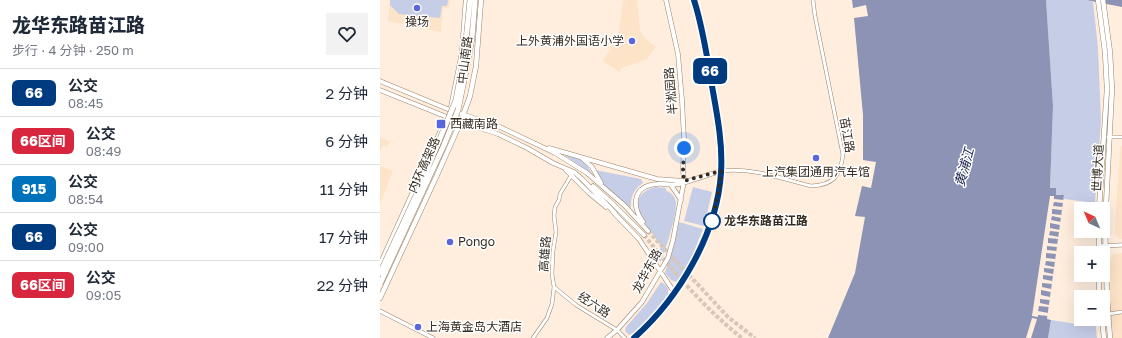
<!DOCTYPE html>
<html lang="zh">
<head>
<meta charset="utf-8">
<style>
  :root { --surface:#fff; --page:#f2f2f3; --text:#1f2937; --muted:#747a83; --line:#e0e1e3 }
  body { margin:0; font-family:"Golos Text","Noto Sans SC",sans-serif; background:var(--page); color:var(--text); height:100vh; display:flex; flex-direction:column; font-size:15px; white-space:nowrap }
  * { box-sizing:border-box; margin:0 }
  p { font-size:13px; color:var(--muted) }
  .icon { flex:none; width:22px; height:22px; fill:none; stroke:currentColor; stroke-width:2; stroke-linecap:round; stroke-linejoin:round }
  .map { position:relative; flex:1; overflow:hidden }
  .sheet { display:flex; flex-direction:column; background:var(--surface); width:380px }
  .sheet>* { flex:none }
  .badge { padding:0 8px; border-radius:6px; font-size:14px; line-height:26px }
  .needle { width:26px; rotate:316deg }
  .controls { position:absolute; left:694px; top:202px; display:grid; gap:8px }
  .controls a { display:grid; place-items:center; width:36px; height:36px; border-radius:0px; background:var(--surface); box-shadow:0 4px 16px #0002; font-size:20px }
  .you { position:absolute; width:20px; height:20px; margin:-10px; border:3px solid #fff; border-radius:50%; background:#1a73e8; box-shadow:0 0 0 6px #1a73e833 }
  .map>.badge { position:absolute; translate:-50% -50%; box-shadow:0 0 0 2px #fff }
  .round { display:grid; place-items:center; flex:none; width:42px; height:42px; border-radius:0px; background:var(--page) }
  .headline { display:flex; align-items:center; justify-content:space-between; height:68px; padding:0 12px }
  h1 { font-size:19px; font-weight:800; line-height:30px }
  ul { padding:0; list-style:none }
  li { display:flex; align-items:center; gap:12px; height:48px; padding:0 12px; border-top:1px solid var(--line) }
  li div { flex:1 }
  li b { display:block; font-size:15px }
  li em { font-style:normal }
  li .badge { min-width:44px; font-weight:700; text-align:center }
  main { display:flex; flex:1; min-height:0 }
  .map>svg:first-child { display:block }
  .built { fill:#fde3c8 }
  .green { fill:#c6cde7 }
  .water { fill:#8c93b4 }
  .pier { fill:#ffeede }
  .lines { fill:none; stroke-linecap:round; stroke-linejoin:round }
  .secondary-tunnel { stroke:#d7c7b8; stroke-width:4; stroke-dasharray:4 2; stroke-linecap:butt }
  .minor-casing { stroke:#9b8369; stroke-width:4 }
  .tertiary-casing { stroke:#9b8369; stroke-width:4.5 }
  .secondary-casing { stroke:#9b8369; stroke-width:5 }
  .primary-casing { stroke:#9b8369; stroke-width:5.5 }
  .minor { stroke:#fff; stroke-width:3 }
  .tertiary { stroke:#fff; stroke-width:3.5 }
  .secondary { stroke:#fff; stroke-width:4 }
  .primary { stroke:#fff; stroke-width:4.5 }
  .trunk-bridge-casing { stroke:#9b8369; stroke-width:6; stroke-linecap:butt }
  .trunk-bridge { stroke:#fff; stroke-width:5 }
  .line-casing { stroke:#fff; stroke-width:9 }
  .line { stroke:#003b80; stroke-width:6 }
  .walk { stroke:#352b20; stroke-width:4; stroke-dasharray:0 7.2 }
  .poi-dot { fill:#5966dd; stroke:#fff; stroke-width:1.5 }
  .stop-dot { fill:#fff; stroke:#003b80; stroke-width:2 }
  .labels { text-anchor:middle; stroke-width:3; stroke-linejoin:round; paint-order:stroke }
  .poi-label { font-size:12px; fill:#352b20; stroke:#fff; text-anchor:start }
  .street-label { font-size:12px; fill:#352b20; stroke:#fff }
  .stop-label { font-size:12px; font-weight:bold; fill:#352b20; stroke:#fff; text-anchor:start }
  .water-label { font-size:13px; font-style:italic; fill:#202551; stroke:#fff }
</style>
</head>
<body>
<main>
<section class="sheet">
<div class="headline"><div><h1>龙华东路苗江路</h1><p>步行 · 4 分钟 · 250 m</p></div><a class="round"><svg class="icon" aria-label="heart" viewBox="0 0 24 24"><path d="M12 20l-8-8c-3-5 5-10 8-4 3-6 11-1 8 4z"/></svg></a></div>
<ul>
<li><span class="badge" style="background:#003b80;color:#fff">66</span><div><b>公交</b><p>08:45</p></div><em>2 分钟</em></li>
<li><span class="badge" style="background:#d7263d;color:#fff">66区间</span><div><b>公交</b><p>08:49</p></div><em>6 分钟</em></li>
<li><span class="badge" style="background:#0072bc;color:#fff">915</span><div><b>公交</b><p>08:54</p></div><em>11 分钟</em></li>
<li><span class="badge" style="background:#003b80;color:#fff">66</span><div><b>公交</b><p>09:00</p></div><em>17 分钟</em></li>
<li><span class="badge" style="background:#d7263d;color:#fff">66区间</span><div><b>公交</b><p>09:05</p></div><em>22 分钟</em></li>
</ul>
</section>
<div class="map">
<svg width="742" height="338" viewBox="0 0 742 338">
  <rect width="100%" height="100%" fill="#ffeede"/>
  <path class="built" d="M10,0H70L69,8H63L61,32L8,21Z
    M243,0H257L260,30L262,35L276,47L267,59L242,68L239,72L223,61L239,34Z
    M0,137L10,142L7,147L3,145L0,151Z
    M742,145V239H739L735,234L736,209L740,149Z
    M0,166L13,171L0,204Z
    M742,253V338H733L728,270L732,254Z"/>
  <path class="green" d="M10,0H68L67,6H62L60,18L19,14L10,5Z
    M666,0H706L713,2L718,47L721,121L715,203L684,199V195H676L670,188L673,106Z
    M183,154C199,158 206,159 212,175Z
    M215,170L261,179L263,183C254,189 250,197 251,208L225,187Z
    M275,187L286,188V191C291,192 295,197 296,202C297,215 286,248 281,261L277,260L272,254L282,247C269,228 239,198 275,187Z
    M313,187L332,192L324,226L304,221Z
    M299,222L323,229C317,243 307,274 296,282L291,280L285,273Z
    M281,282C289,286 290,292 286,299L258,330L249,335L245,331L246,327L267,303Z
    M700,300L701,319H715L717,338H668L671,320L697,324Z"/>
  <path class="water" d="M472,0H666L673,106L670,188H676V195H684L667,319L671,320L668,338H448L475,273L485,217L475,216L482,186L491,188L496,162L483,160V115L474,18L488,16L486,5L473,8Z
    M706,0H742V7Z"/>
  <path class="pier" d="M670,196H674V199L684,200L683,203L674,202L673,206L683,207L682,210L672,209V214L682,215L681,218L672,216L671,220L681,222L680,225L670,223V228L680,230L679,232L670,231L669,235L679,237L678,239L668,238V243L678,244L677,247L667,246V250L677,251L676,254L666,253V258L675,259V262L666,261L665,265L674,267V269L664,268V272L673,274V276L663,275V279L672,281V284L662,283V287L671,289V292L661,290V295L670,297V300L660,299V303L669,305V307L659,306L658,311L668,313V316L658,315V317L652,316Z
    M652,318L657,319L651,338H646Z"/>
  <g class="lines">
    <path class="secondary-tunnel" d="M268,231L348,317L375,338
      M264,235C294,272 325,309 362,338"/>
    <defs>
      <path id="minor" d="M728,137H742
        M341,171C371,167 403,179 431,186C454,185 460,176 463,155L435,16L433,0
        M174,287L196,305L237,330L245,338
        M728,314L742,312
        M153,338L167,318L172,304L174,287L172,274L173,251L176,232L174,216L175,207L179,200L180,194L192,174"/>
      <path id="tertiary" d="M719,246L742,245
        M0,311L53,338"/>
      <path id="secondary" d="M0,81L70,110L120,127L175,153L207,173L222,186L244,205L268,231
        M0,90L67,117L118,134L147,148L173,163L194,172L202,179L235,213
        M169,148L277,179L304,181
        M202,158L212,167L221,183
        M186,170L209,193L226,207
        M291,185L301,200
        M213,186L230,201L264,235
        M233,212L259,239L294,292
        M263,222C251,205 253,186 277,184C284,183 291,186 299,184C313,180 327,175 341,171
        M227,338L237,330L262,302L288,258L293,240L304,181L303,170L304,139L302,100L298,54L286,0
        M254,338C299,298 337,233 341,173C343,144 337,114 332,86C327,56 323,28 314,0"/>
      <path id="primary" d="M718,0L725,52L727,89L719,209
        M723,0L730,52L732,89L725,225L727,297L730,338
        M71,108L82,53L86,0
        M719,231V253
        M0,265L63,126
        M719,275V297
        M0,298L57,175L81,121L90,96L96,66L101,0
        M722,319L724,338"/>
    </defs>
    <use href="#minor" class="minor-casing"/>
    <use href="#tertiary" class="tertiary-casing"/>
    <use href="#secondary" class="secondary-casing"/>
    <use href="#primary" class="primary-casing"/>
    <use href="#minor" class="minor"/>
    <use href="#tertiary" class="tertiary"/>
    <use href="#secondary" class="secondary"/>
    <use href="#primary" class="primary"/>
    <defs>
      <path id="trunk-bridge" d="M0,273L39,189L76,100L85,51L90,0
        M0,284L64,145L78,110L87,66L92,38L95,0"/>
    </defs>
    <use href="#trunk-bridge" class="trunk-bridge-casing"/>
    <use href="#trunk-bridge" class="trunk-bridge"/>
  </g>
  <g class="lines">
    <defs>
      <path id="line" d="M254,338C299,298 337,234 341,173C343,144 337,114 332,86C327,56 323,28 314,0"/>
    </defs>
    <use href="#line" class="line-casing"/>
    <use href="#line" class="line"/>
    <path class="walk" d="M304,148L303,170L304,181L341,171L340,183L332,221"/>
  </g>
  <g class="poi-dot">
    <circle cx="37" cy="8" r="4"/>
    <circle cx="252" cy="41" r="4"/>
    <rect x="56" y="119" width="10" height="10" rx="2"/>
    <circle cx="436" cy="158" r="4"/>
    <circle cx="70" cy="242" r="4"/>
    <circle cx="38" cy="327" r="4"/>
  </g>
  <circle class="stop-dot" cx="332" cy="221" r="8"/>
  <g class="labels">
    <g class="poi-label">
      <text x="37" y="26" text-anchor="middle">操场</text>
      <text x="244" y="45" text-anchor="end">上外黄浦外国语小学</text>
      <text x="70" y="128">西藏南路</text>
      <text x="436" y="176" text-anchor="middle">上汽集团通用汽车馆</text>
      <text x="78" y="246">Pongo</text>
      <text x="46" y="331">上海黄金岛大酒店</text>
    </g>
    <g class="street-label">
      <text transform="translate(85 60) rotate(-83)" y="4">中山南路</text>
      <text transform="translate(291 91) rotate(-95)" y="4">半淞园路</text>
      <text transform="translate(467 135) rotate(80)" y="4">苗江路</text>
      <text transform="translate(44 165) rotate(-66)" y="4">内环高架路</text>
      <text transform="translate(718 168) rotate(-87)" y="4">世博大道</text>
      <text transform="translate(165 254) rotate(-86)" y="4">高雄路</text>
      <text transform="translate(267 271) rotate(-62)" y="4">龙华东路</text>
      <text transform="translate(214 305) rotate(33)" y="4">经六路</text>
    </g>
    <g class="stop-label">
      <text x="344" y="225">龙华东路苗江路</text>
    </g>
    <g class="water-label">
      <text transform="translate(584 167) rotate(-75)" y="5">黄浦江</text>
    </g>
  </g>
</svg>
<div class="controls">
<a><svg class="needle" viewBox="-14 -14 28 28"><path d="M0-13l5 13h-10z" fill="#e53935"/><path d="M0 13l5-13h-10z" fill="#747a83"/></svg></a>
<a>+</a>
<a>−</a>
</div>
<div class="you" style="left:304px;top:148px"></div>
<b class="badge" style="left:330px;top:71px;background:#003b80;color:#fff">66</b>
</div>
</main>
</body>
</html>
